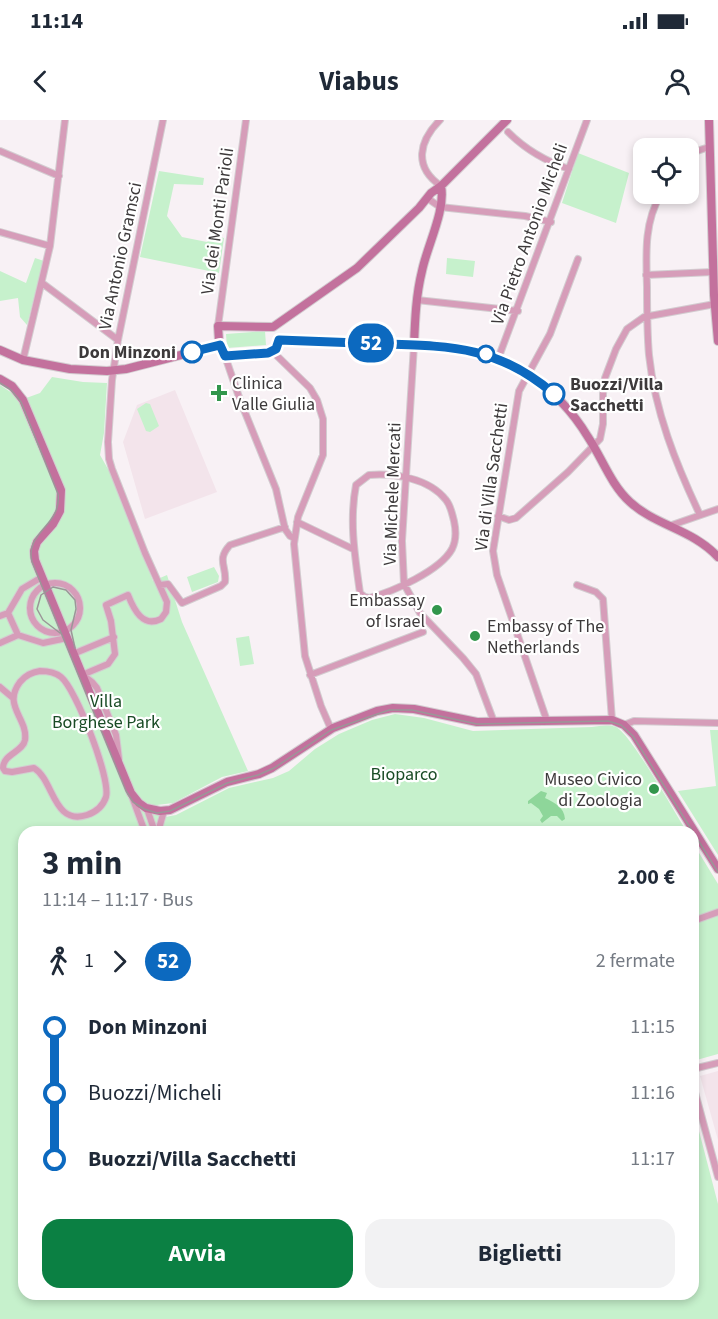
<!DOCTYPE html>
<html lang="it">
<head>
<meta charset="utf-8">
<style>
  :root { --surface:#fff; --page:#f2f2f3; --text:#1f2937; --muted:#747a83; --accent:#0b8043 }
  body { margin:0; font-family:"Source Sans 3",sans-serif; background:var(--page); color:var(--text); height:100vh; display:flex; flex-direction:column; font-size:22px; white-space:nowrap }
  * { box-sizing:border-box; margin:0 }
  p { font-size:20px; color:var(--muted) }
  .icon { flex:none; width:33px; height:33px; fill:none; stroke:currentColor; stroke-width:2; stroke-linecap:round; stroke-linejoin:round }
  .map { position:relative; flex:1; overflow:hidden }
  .panel { position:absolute; left:18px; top:706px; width:681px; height:474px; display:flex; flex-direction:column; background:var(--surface); border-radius:18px; box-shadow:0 3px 9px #0003 }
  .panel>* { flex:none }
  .badge { padding:0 12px; border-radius:20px; font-size:21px; line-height:39px }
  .buttons { position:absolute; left:633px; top:18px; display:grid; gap:12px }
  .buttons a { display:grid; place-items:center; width:66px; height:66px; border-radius:12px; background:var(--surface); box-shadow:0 3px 9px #0003; font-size:30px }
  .map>.badge { position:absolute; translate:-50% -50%; box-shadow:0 0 0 3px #fff }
  .legs { display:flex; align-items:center; gap:9px; height:66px; padding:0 24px; font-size:20px }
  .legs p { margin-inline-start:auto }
  .headline { display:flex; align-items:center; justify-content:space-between; height:102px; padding:0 24px }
  h1 { font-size:33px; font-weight:700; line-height:45px }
  .primary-button { display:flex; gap:12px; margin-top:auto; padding:12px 24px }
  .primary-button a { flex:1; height:69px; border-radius:18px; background:var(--accent); color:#fff; font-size:24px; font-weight:700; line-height:69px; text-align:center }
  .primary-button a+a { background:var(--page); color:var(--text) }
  ul { padding:0 24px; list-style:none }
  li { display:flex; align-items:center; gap:21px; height:66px; font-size:22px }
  li i { display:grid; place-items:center; width:9px; height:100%; margin:0 8px; background:currentColor }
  li i::after { content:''; width:15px; height:15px; margin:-8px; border:4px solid; border-radius:50%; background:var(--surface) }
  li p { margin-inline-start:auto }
  li:first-child i { background:linear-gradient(#0000 50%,currentColor 0) }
  li:last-child i { background:linear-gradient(currentColor 50%,#0000 0) }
  .status { display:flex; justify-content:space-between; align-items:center; height:42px; padding:0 30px; background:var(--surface); direction:ltr }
  .status svg { height:16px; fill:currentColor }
  header { display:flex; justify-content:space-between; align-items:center; height:78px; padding:0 24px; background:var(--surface); font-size:27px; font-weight:700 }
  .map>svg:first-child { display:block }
  .built { fill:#f3e4eb }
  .green { fill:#c6f1cc }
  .water { fill:#8ed69a }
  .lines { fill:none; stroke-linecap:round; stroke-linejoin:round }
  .street-casing { stroke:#d3ccd0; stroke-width:8 }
  .secondary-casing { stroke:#d3ccd0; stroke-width:10 }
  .street { stroke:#d69db9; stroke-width:6 }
  .secondary { stroke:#c3719d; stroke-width:8 }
  .tram { stroke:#9b9698; stroke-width:1.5 }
  .line-1-casing { stroke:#fff; stroke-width:14 }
  .line-1 { stroke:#0c69bf; stroke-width:9 }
  .stop-1-dot { fill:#fff; stroke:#0c69bf; stroke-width:3 }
  .poi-dot { fill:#32964c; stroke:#fff; stroke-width:2 }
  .labels { text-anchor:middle; stroke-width:4.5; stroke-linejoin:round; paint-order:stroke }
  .street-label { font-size:18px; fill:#3d3a3b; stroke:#fff }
  .stop-label { font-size:18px; font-weight:bold; fill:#3d3a3b; stroke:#fff; text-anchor:end }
  .poi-label { font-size:18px; fill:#3d3a3b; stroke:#fff; text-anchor:start }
  .park-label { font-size:18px; fill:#194b25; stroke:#fff }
</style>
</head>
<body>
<div class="status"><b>11:14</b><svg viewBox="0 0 49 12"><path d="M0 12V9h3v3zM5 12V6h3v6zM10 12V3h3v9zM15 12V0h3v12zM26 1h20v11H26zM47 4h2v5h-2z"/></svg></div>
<header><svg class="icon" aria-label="back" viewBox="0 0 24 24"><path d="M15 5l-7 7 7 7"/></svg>Viabus<svg class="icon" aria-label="person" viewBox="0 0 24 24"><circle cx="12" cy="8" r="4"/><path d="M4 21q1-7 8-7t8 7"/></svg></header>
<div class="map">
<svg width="718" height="1199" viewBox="0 0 718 1199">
  <rect width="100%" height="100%" fill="#f8f1f5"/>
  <path class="built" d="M175,270L217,372L145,399L123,322L137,285Z
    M718,951V1020L700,956Z"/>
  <path class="green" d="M578,33L629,53L616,103L562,83Z
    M159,51L204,58L203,65L174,64L167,96L182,117L207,122L215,116L224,118L219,153L140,137Z
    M35,138L44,141L27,205L20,197L18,178L0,181V151L26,163Z
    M447,138L475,141L473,157L446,154Z
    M265,211L266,225L227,228L226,214Z
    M52,257L83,262L107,263L104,313L100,335L112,356L153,461L167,455L182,502L248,651L222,657L173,683L157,685L165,697L176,695L229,668L273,658L289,651L315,629L339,614L372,600L395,594L424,598L473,611L592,607C600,606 608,604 616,607C631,614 675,693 687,712H24V1174H693V988L718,1084V1199H0V265L12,273L18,281L40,273Z
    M146,283L150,284L159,306L150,312L146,311L137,289Z
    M214,447L219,456L218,462L192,472L187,457Z
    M249,516L254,544L240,546L236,518Z
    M710,610H718V735L678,671L716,666Z
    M693,723L718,764V934L693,941Z"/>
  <path class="water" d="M541,671L547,673L545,678C555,683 564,687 565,699L562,701L557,696H551L542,703L540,700L543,696L539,689L531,683L528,684V681Z"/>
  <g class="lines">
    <defs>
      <path id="street" d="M440,0C419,21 413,47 441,66
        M508,12C526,30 545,41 569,49
        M0,31L59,56
        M688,38L697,31L709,27
        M661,74C644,102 646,134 647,167C647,189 647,212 649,235C655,292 676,344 700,395
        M427,78L440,87L525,96L551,102
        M0,112L50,126
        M646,155L713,152
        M42,163L118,220
        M417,180L518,191
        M218,206L246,0
        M414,225L402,421L404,464L420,493L463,538L476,554L494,602
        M273,232L310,268L317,280L323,299V335L298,397L294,424L305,536L321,586L331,609
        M225,236L240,280L276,369L285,409L290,416L294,418
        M498,239L587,0
        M23,240L50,126L65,0
        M369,355C394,353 429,358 446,380C451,386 452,394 454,401C456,410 456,421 452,429C440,451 392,472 369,478L365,477L360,473C355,437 349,401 356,365Z
        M498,396L509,400L516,398L568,352L600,319L603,304V274L605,258L616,229L627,209L644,197L715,184
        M297,402L353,429
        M672,405L718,389
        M30 488a25 25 0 1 1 50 0a25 25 0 1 1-50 0Z
        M160,465L168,464L182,483L221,466L225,462C227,446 216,440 230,425L285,407
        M577,465L596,472L603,479L612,600
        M8,493L18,515
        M0,496L8,493L22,469L42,457
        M0,523L18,515L43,523L67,518
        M73,534L114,517
        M40,551C47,551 55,552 61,557C76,569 111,659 106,677C103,686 96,692 87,695C53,706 54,660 34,648L12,652L5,651L3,648C3,634 23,632 25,620C28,598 2,586 20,562C25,556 32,552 40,551Z
        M82,555L108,544L115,534L111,501L106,485L128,475C134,490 143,508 161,499L166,492L167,482L145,433L112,349L109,339L108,322L112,260L118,220L163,0
        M83,555L92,562L97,568L116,615L119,639
        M310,555L423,512
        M0,567L13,578
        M547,601L497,455L493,431L519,271L550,214L578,139
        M624,605L634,601L718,603
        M131,674L145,712
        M147,689L155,712
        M158,712L164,691
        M693,801L718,792
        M693,949L718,943
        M693,965L718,1057"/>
      <path id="secondary" d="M507,0L441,66L431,73L419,88L357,148L273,207L218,206L219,221L225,236L270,233L276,229L279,220L447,226C506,231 558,267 588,317C602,338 611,365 630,382C656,406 692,409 718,437
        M709,0L714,175L718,221
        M414,225C415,200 416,175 422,151C427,126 446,90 441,66
        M0,230L23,240L70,249L107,251L126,249L220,225
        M0,259L12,266L23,280L61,370L60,391L53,404L37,422L34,431L35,440L131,673L139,683L146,688L160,691L170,690L227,662L259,654L272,648L333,608L377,591L393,588L414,589L477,602L612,600L624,605L634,615L718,749"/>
    </defs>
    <use href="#street" class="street-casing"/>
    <use href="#secondary" class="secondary-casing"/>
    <use href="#street" class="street"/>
    <use href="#secondary" class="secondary"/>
    <path class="tram" d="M0,263L11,270L21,282L58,374C62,406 24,412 32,442L126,671L133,682L144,689L157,693L170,691L227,663L258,655L274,648L331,610L389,590H412L477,604L608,601L621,605L633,616L718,752
      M60,513L43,500L37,489L41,475L53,467L66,470L75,480L76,489L71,510L75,528"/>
  </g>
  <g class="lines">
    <defs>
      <path id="line-1" d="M192,232L220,225L225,236L268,233L276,229L279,220C314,221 350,223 385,224C454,226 499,227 554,274"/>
    </defs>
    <use href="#line-1" class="line-1-casing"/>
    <use href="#line-1" class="line-1"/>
  </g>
  <g class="stop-1-dot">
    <circle cx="192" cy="232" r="10"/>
    <circle cx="486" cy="234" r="8"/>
    <circle cx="554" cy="274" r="10"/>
  </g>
  <g class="poi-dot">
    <path d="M216 264h6v6h6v6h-6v6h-6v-6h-6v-6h6z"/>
    <circle cx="437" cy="490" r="6"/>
    <circle cx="475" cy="516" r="6"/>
    <circle cx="654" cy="669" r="6"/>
  </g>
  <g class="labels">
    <g class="street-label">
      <text transform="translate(217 101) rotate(-82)" y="6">Via dei Monti Parioli</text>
      <text transform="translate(529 114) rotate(-70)" y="6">Via Pietro Antonio Micheli</text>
      <text transform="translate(120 136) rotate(-78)" y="6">Via Antonio Gramsci</text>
      <text transform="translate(491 357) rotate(-82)" y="6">Via di Villa Sacchetti</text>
      <text transform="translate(392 374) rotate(-88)" y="6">Via Michele Mercati</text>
    </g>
    <g class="stop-label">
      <text x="176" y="238">Don Minzoni</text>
      <text x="570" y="270" text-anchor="start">Buozzi/Villa<tspan x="570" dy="21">Sacchetti</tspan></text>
    </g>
    <g class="poi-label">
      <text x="232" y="269">Clinica<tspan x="232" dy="21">Valle Giulia</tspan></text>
      <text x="425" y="486" text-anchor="end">Embassay<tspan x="425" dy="21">of Israel</tspan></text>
      <text x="487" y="512">Embassy of The<tspan x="487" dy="21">Netherlands</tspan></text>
      <text x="642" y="665" text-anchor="end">Museo Civico<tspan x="642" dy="21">di Zoologia</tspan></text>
    </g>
    <g class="park-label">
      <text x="106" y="587">Villa<tspan x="106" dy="21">Borghese Park</tspan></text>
      <text x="404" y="660">Bioparco</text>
    </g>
  </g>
</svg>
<div class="buttons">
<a><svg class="icon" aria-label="locate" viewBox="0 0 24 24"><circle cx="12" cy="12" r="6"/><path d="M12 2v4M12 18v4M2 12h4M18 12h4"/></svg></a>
</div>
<b class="badge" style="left:371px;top:223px;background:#0c69bf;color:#fff">52</b>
<section class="panel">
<div class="headline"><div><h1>3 min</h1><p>11:14 – 11:17 · Bus</p></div><b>2.00 €</b></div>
<div class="legs"><svg class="icon" aria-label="walk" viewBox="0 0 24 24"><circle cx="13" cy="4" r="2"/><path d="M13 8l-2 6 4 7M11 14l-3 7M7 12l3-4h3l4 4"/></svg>1<svg class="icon" aria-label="forward" viewBox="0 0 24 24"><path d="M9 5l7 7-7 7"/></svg><b class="badge" style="background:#0c69bf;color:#fff">52</b><p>2 fermate</p></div>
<ul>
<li><i style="color:#0c69bf"></i><b>Don Minzoni</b><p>11:15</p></li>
<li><i style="color:#0c69bf"></i><span>Buozzi/Micheli</span><p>11:16</p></li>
<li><i style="color:#0c69bf"></i><b>Buozzi/Villa Sacchetti</b><p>11:17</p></li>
</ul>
<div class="primary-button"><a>Avvia</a><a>Biglietti</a></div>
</section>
</div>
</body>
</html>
